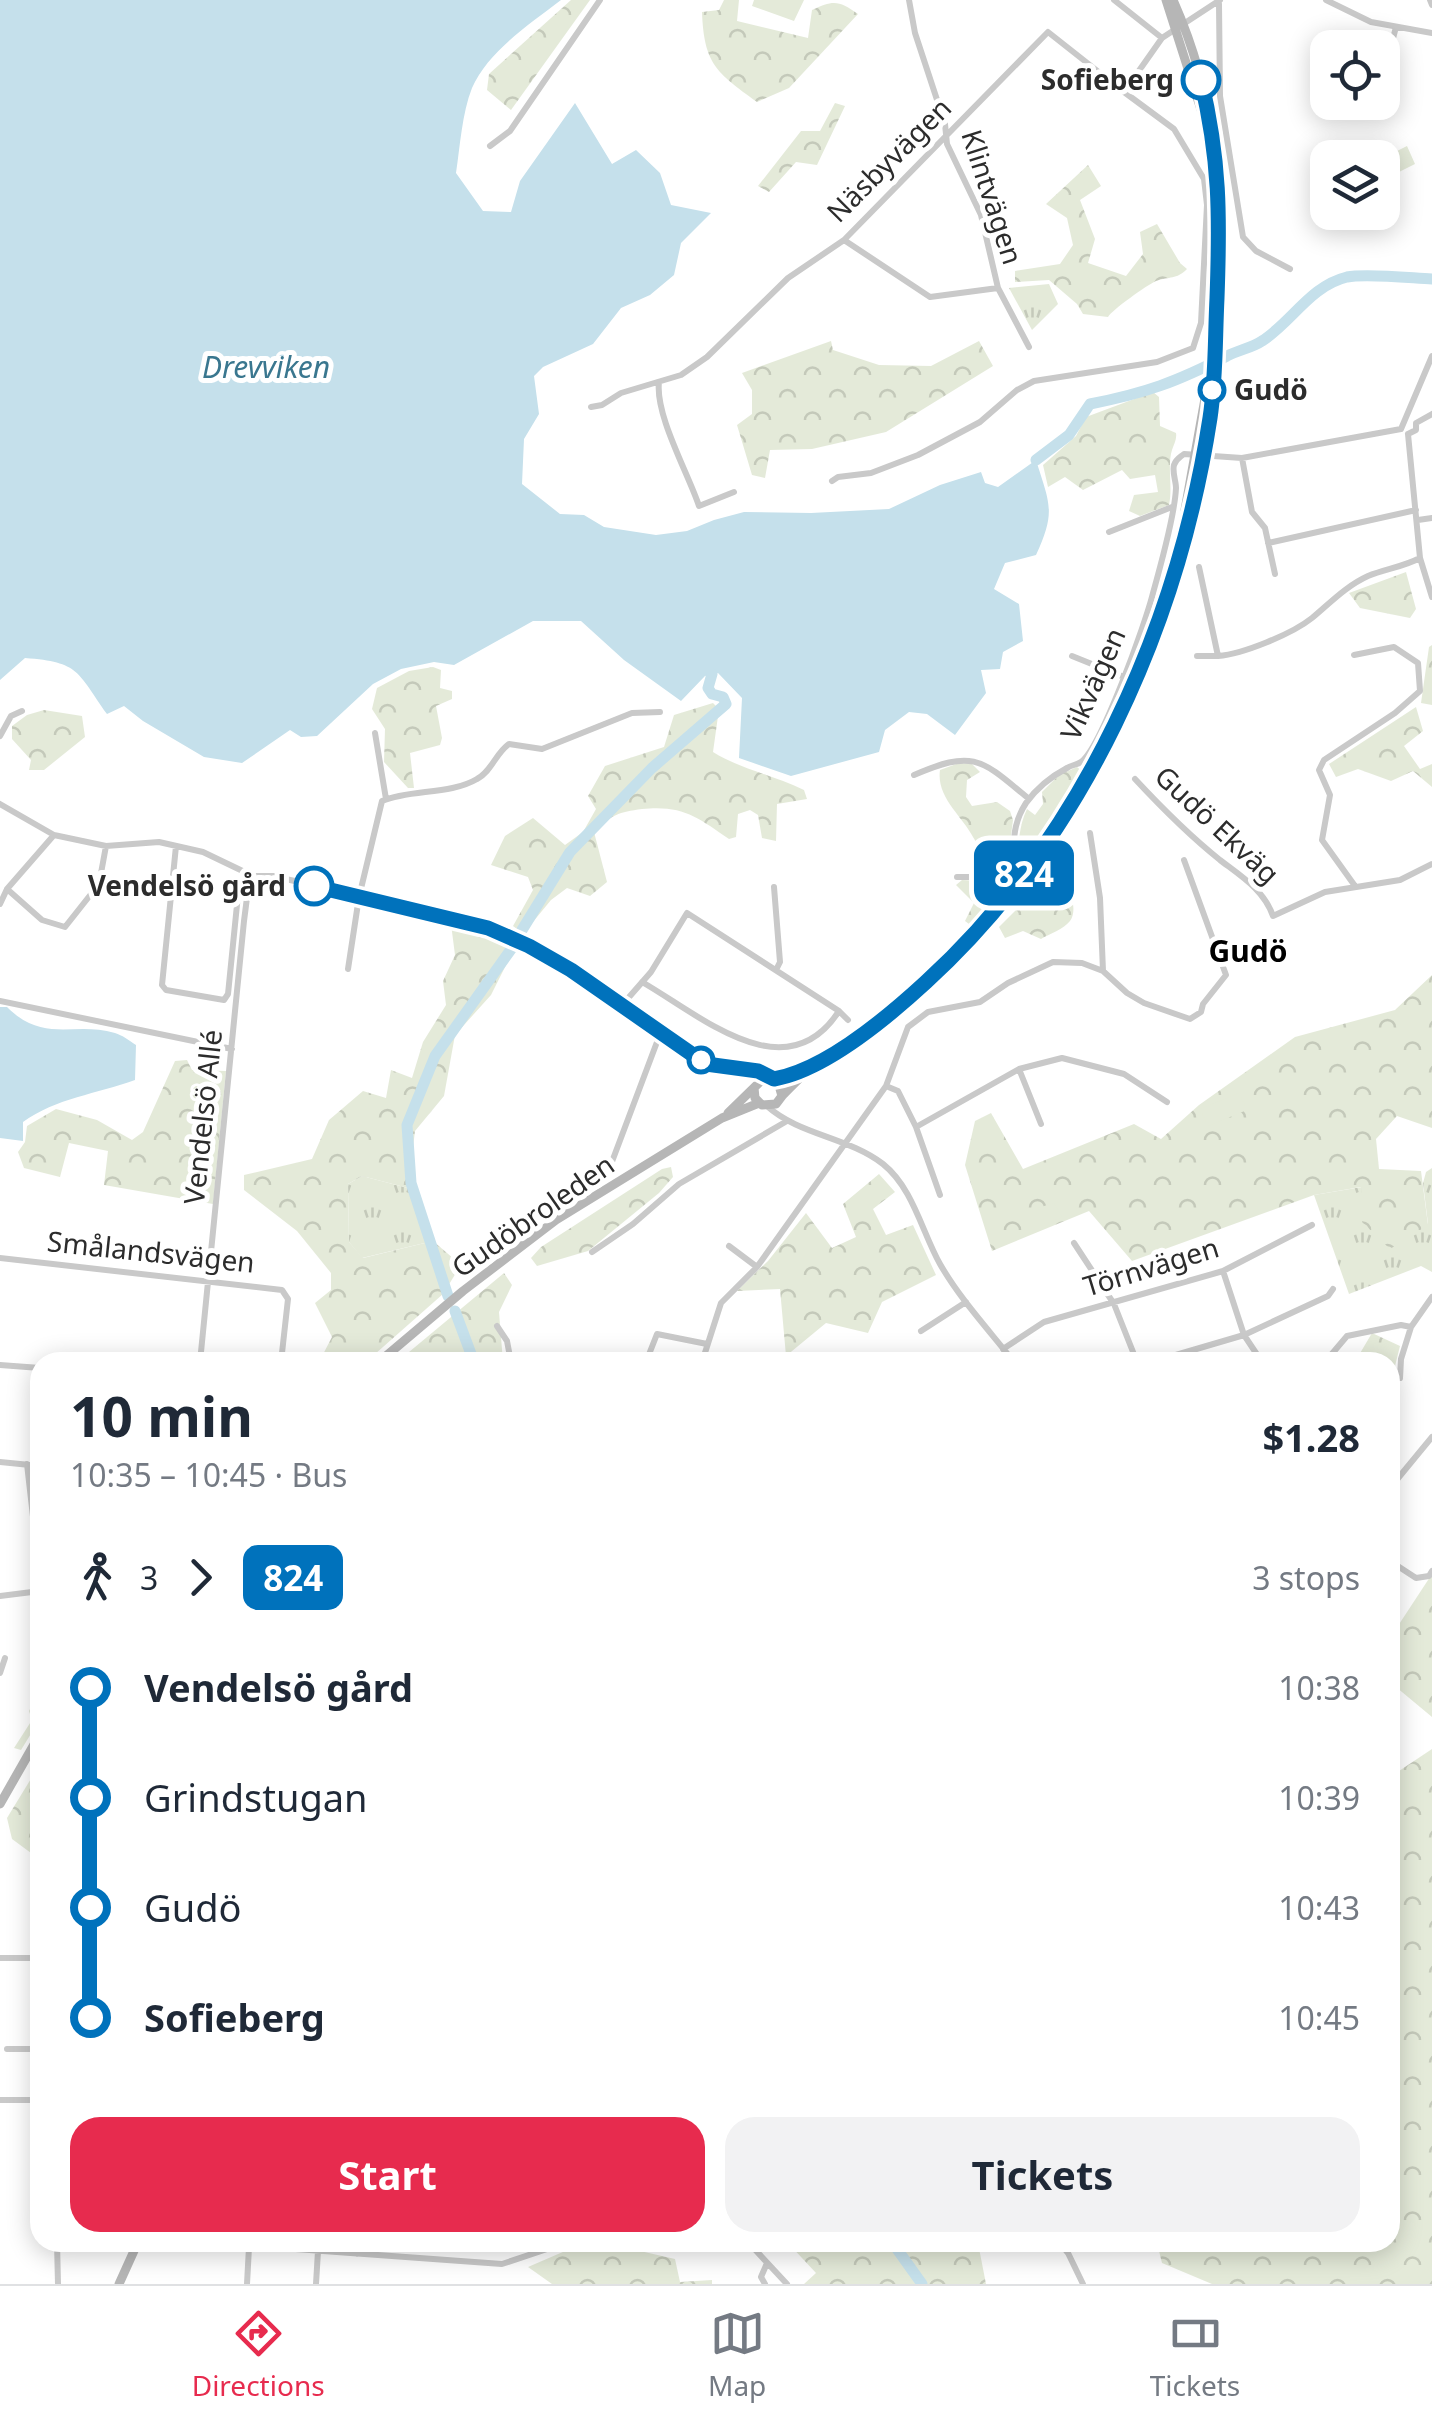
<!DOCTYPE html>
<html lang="en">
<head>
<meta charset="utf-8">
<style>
  :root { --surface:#fff; --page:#f2f2f3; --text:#1f2937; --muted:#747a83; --line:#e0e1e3; --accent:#e72b4e }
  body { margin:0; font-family:"Noto Sans",sans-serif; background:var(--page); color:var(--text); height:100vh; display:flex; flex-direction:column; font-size:38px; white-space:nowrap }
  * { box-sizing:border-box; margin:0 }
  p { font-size:32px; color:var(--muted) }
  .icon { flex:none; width:55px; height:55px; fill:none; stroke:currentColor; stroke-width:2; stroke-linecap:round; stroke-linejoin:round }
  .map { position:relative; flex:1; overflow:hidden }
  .panel { position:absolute; left:30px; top:1352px; width:1370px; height:900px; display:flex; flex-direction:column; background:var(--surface); border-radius:30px; box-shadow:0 5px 25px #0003 }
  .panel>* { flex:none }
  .badge { padding:0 20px; border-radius:15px; font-size:35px; line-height:65px }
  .buttons { position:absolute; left:1310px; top:30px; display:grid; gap:20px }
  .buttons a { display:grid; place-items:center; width:90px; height:90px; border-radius:20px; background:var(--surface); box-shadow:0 5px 25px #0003; font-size:50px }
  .map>.badge { position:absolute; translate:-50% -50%; box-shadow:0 0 0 5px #fff }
  .legs { display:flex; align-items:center; gap:15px; height:110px; padding:0 40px; font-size:32px }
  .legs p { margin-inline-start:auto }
  .headline { display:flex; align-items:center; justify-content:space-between; height:170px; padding:0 40px }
  h1 { font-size:55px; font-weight:700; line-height:75px }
  .primary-button { display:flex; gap:20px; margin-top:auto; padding:20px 40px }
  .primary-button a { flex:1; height:115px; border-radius:30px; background:var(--accent); color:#fff; font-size:40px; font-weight:700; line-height:115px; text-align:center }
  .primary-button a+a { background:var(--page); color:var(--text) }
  ul { padding:0 40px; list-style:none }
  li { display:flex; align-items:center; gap:35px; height:110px; font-size:38px }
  li i { display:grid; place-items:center; width:15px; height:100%; margin:0 12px; background:currentColor }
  li i::after { content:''; width:25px; height:25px; margin:-12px; border:8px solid; border-radius:50%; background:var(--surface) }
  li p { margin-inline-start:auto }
  li:first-child i { background:linear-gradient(#0000 50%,currentColor 0) }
  li:last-child i { background:linear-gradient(currentColor 50%,#0000 0) }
  .dock { display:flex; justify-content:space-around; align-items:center; height:140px; border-top:2px solid var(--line); background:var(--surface); font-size:28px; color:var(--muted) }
  .dock a { display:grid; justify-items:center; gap:5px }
  .dock .active { color:var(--accent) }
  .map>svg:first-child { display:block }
  .grass { fill:url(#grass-tufts) }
  .forest { fill:url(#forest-crowns) }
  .pitch { fill:#e4ead9 }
  .water { fill:#c5e0eb }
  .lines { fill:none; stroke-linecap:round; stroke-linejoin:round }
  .river { stroke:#c5e0eb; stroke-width:11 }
  .street { stroke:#c9c9c9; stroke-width:6 }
  .secondary { stroke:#b6b6b6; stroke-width:9 }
  .line-1-casing { stroke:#fff; stroke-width:22 }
  .line-1 { stroke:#0072bc; stroke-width:15 }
  .stop-1-dot { fill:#fff; stroke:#0072bc; stroke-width:5 }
  .labels { text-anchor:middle; stroke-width:10; stroke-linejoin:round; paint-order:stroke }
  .stop-label { font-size:28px; font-weight:bold; fill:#2c2c2c; stroke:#fff; text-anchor:end }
  .street-label { font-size:28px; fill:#2c2c2c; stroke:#fff }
  .water-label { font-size:30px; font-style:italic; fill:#3a778f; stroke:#fff }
  .neighbourhood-label { font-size:30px; font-weight:bold; fill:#000; stroke:#fff }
</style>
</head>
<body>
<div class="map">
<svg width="1432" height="2284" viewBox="0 0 1432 2284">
  <defs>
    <pattern id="grass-tufts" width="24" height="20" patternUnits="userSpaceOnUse" patternTransform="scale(2.5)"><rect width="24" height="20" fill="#e4ead9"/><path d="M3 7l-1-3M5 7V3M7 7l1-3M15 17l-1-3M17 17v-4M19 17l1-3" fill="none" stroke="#c4c9ba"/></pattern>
    <pattern id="forest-crowns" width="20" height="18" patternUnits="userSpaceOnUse" patternTransform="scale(2.5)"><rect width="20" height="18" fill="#e4ead9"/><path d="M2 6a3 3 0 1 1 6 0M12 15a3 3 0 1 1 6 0" fill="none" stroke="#c4c9ba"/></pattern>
  </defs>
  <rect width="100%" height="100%" fill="#fff"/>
  <path class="grass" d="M1049,284L1058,304L1032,330L1009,288Z
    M1432,1168V1272L1421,1266L1349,1294L1314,1195L1362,1187L1428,1224L1423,1183L1426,1172Z
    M362,1176L408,1188L433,1241L362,1258L349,1242L348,1184Z"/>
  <path class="forest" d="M571,0H590L511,110L487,90L489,74Z
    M724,0H739L737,21L808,38L812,10C833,0 839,0 858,14L789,88L757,102C716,72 704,64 702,12L719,10Z
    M835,103L845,106L817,165L796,162L769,192L758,186L801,131H820Z
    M1088,165L1101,186L1080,200L1095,239L1088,263L1126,276L1143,254L1140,232L1157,224L1180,263L1187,269C1176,280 1170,276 1156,281C1147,285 1112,310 1108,317L1083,314L1077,304L1049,280L1015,282V271L1060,264L1073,245L1067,218L1046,204Z
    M831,341L833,350L879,365L931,366L979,341L993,366L886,432L812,449L770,450L765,478L752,475L737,425L752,414V390L742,373Z
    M1153,392L1159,397L1160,426L1176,433C1177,439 1174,444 1172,450C1167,466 1173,487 1169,505L1140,516L1129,511L1134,495L1158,492L1155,475L1130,479L1122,470L1083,490L1065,477L1048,487L1043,465L1076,436L1086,417Z
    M1406,572L1416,609L1410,618L1360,608L1349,593Z
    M1432,645V705L1421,703L1429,647Z
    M433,667L441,670L440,688L452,691V699L436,706L442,738L440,745L410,753L414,788H408L384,762L385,729L372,709L377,688L409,671Z
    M713,703L719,709L713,752C742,770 774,775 804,790L807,799L777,804L776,841L762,838L758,815L750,810L738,814L736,837L729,839C697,817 683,805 642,809C619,812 611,815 594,832L607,882L590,896L567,888L551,900L523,934L513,926L533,890L528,877L491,865L505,836L533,818L565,845L583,832L596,809L588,796L605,766L664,747L674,715Z
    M1416,707L1423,731L1404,746L1420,769L1432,764V787L1413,771L1391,781L1358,769L1336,777L1329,764Z
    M44,710L82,716L85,737L44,770H29L31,760L12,739V726L27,715Z
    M959,763L972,764L980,772L967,780L966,797L972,806L997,802L1010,811L1013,820L1008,858L992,873C975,856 983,853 973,837C962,816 936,797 940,770Z
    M1077,767L1083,772C1050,827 1017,880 973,927L965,921L974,903L956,885L962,880L998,882C1026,859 1013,838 1027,809L1035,815L1043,804L1042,792L1059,775Z
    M1051,859C1063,870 1081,906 1070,921C1064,929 1049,934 1041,939L1023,931L1005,938L999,927L1015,911Z
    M451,924L509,943V959L491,995L455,1035L444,1096L415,1131L408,1188L362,1176L348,1184L349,1242L363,1258L433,1241L461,1265L443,1294L366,1362H319L332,1337L315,1303L331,1290V1273L297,1231L244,1190V1175L312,1159L329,1120L363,1091L386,1098L391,1070L412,1078L423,1042L446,1005L443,981L455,955Z
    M1432,975V1128L1397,1116L1376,1139L1379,1169L1421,1171L1428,1225L1390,1249L1362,1222L1361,1187L1314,1195L1132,1261L1089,1211L992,1251L965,1165L975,1121L991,1113L1023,1169L1134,1124L1161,1139L1199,1105L1295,1037L1395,1010Z
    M187,1060L192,1070L226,1071L213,1204L104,1185L108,1151L69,1143L60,1177L24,1168L18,1152L25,1142L27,1126L56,1109L97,1120L132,1140L143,1132L175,1061Z
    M671,1167L673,1177L659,1193L588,1251L537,1266L531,1258L541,1247L662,1169Z
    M879,1174L895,1192L873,1209L886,1235L913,1225L936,1275L882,1302L868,1333L826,1323L786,1356L780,1289L737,1291L768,1261L806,1213L832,1248L856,1237L843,1204Z
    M504,1273L512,1285L499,1312L503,1362H397Z
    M1372,1333L1400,1346L1390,1386V1362H1360L1359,1355Z
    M1432,1574V1717L1390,1682V1638Z
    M40,1689V1719L21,1750L14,1748L32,1720L29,1711Z
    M1432,1749V2284H1212L1162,2263L1157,2243L1390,2242V1777Z
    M40,1764V1852L31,1853L12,1839L7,1818Z
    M601,2242L675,2259L680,2282L712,2280V2284H552L528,2267L579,2245Z
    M788,2243H978L986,2284H804L816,2273Z"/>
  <path class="pitch" d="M754,0H804L794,21L752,6Z
    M1407,146L1415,164L1383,180V158Z
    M1239,1093L1247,1110L1208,1126L1200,1109Z
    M1054,1203L1062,1217L1039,1226L1031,1210Z"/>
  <path class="water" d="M0,0H561C530,24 488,51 472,88C462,113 460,147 456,173L483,211L511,212L520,181L575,103L612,164L636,150L660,173L671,205L711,213L681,243L674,275L650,295L621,308L593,344L543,367L534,376L539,414L524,439L522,484L560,514L584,515L604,527L656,535L687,531L714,520L744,512L811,513L889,509L940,485L981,472L985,483L998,487L1036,460C1050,505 1056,511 1036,555L1005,563L994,589L1019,604L1023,641L1003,652L1000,669L981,670L986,693L955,735L927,714L909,712L885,730L879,752L791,776L739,758L742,698L718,673L705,676L681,701L624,660L581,621H533L454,665L434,662L401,669L373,684L317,736L301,737L290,730L242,763L204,757L143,721L124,706L107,714C77,672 80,662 25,658L0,680Z
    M0,1007H7C44,1044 74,1021 115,1033C122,1035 130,1041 136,1045L135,1080C97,1094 56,1098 23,1122V1141L0,1138Z"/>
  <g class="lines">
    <path class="river" d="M1036,460L1069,435L1090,404C1146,393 1176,382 1227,356C1238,350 1252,348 1262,341C1292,322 1310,286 1347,277C1366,273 1411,278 1432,279
      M522,930L570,852L652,768L726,704L723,697L712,694L708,688L712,674
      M448,1296L411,1183L407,1125L435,1056L512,948
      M455,1311L474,1362
      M892,2242L922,2284"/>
    <path class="street" d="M909,0L915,33L945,124L947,144L981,215L998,288L1029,347
      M1114,0L1162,38
      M1326,0L1371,22L1432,33
      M1430,0L1432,5
      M1219,4L1220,96L1243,237L1256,251L1290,269
      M1382,80L1396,27
      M490,146L510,131L600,0
      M844,240L930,297L998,288
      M659,382C655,415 688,473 699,506L734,492
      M591,407L602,405L621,393L681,375L707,357L788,278L844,240L1048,32L1124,92
      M1401,429L1432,356
      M1408,434L1420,558L1432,597
      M1408,434L1416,430V423L1432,414
      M1242,458L1252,512L1265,528L1275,574
      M832,481L838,477L871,473L918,455L980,422L1017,390L1034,381L1157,362L1193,348L1201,323L1207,205L1204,179L1174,129L1124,92L1162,38L1220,0
      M1418,520L1432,518
      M1109,532L1172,507
      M1268,543L1416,510
      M1199,567L1218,656C1243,654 1292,634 1312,618C1330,603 1346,586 1368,576C1385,569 1403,567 1420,558
      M1354,655L1394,647L1418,663L1420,691L1395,713L1324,760L1319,770L1330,795L1322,840L1355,886
      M1072,656L1124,677
      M1197,656H1218
      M375,733L386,799
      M0,736L11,716L22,711
      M914,775C974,749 981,759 1029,799
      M1135,779C1161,807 1190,836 1220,860C1241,876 1264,890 1273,916L1325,892L1400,880L1432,864
      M0,804L54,835
      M1090,833L1100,898L1103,971
      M176,846L162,985L166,990L224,1000L228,994L239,885
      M957,877C1042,879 996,849 1026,803C1036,789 1052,776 1067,768C1071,765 1077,765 1081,762C1101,748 1146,622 1153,593C1160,568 1175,512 1176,488C1176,481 1172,472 1174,465C1176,459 1179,458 1184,454L1242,458L1401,429
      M774,887L780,962L776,970
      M7,889L42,920L65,927L99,884L106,846
      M0,904L7,889L54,835L106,846L159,842L203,852L253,876H273C358,897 453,906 531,947C593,979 643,1028 702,1061C722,1073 748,1065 768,1077
      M348,969L359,897L382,801C411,789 450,795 477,779C492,771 495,754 509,744L542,749L632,713L660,712
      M0,1001L232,1049
      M623,1004L651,972L687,913L839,1011C786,1093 700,1015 642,982
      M839,1011L848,1020
      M1019,1069L1041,1124
      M886,1086L898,1091L916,1127L940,1195
      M767,1106C799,1135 848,1137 883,1164C913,1188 922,1232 940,1264C960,1299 989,1330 1014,1362
      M916,1127L1019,1069L1062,1058L1124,1074L1167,1102
      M607,1175L657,1042L664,1035
      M1074,1243L1114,1304L1137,1362
      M729,1246L757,1267
      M592,1252L633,1224L679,1184L787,1121
      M0,1258L282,1290L288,1299L281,1362
      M1223,1271L1244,1335L1262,1362
      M497,1326L507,1341L511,1362
      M921,1331L966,1302
      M1003,1349L1044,1322L1223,1271L1312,1225
      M200,1362L244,921L249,882L253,876
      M646,1362L657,1334L707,1344
      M702,1362L721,1303L757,1267L886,1086L908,1027L928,1012L980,1002L1008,983L1053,962L1082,963L1103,971L1127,993L1144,1003L1190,1019L1201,1012L1203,1004L1226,975L1184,860
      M1152,1362L1244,1335L1328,1296L1333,1289
      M1325,1362L1347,1336L1401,1325L1411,1327L1432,1297
      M0,1365L40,1368
      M1400,1378L1401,1359L1411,1327
      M0,1462L40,1466
      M27,1464L40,1578
      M1390,1488L1432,1437
      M1390,1561L1416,1578L1429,1576L1432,1571
      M0,1596L40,1591
      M0,1673L5,1658
      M0,1958H32L40,1964
      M7,2049H40
      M0,2100H40
      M57,2242L58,2284
      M200,2242L502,2264L568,2242
      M655,2242L699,2248L729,2242
      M748,2242L787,2284
      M1059,2242L1068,2253L1083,2284
      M357,2254L358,2242
      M247,2284L249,2247
      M316,2284L318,2251
      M765,2284L761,2277L767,2263"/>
    <path class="secondary" d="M1166,0L1204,119
      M1212,173V253
      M1185,510L1206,393
      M774,1079L807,1068
      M782,1096C793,1085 803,1074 815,1064C837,1048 862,1035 884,1018C926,986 966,948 998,907C1110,768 1183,594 1210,418C1216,376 1216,332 1217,289C1221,183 1217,99 1173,0
      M728,1113L764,1078L778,1082L782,1096L776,1104L762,1105L755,1098L754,1088
      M379,1362L463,1291L556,1220L722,1118L759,1103
      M0,1804L40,1734
      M119,2284L138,2242"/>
  </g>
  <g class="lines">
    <defs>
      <path id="line-1" d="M314,886L488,928L529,946L571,970L706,1064L758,1071L774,1079C826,1070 888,1017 926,982C1083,839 1178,626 1210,418C1216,379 1215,337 1217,298C1220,216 1220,160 1201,80"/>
    </defs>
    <use href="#line-1" class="line-1-casing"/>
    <use href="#line-1" class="line-1"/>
  </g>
  <g class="stop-1-dot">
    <circle cx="1201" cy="80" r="18"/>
    <circle cx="1212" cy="390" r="12"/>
    <circle cx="314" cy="886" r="18"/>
    <circle cx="701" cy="1060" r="12"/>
  </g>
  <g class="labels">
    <g class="stop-label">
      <text x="1174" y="90">Sofieberg</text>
      <text x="1234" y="400" text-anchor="start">Gudö</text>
      <text x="286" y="896">Vendelsö gård</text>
    </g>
    <g class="street-label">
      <text transform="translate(889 160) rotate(-45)" y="10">Näsbyvägen</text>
      <text transform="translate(992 197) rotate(72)" y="10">Klintvägen</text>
      <text transform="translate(1093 684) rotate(-66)" y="10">Vikvägen</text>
      <text transform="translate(1217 825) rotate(43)" y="10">Gudö Ekväg</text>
      <text transform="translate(203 1117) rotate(-84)" y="10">Vendelsö Allé</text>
      <text transform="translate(533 1216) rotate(-35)" y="10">Gudöbroleden</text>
      <text transform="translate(151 1252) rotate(6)" y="10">Smålandsvägen</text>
      <text transform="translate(1151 1267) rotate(-17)" y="10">Törnvägen</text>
    </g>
    <g class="water-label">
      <text x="266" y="378">Drevviken</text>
    </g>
    <g class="neighbourhood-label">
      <text x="1248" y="962">Gudö</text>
    </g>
  </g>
</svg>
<div class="buttons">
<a><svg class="icon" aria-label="locate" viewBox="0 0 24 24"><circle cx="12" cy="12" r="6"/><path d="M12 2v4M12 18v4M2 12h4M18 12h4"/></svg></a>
<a><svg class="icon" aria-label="layers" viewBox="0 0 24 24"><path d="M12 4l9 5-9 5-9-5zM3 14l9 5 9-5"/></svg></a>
</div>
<b class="badge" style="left:1024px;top:873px;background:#0072bc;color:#fff">824</b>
<section class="panel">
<div class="headline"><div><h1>10 min</h1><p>10:35 – 10:45 · Bus</p></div><b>$1.28</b></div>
<div class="legs"><svg class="icon" aria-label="walk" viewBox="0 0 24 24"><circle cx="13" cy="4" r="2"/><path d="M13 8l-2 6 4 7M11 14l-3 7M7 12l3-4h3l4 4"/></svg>3<svg class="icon" aria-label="forward" viewBox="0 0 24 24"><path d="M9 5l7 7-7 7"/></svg><b class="badge" style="background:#0072bc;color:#fff">824</b><p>3 stops</p></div>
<ul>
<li><i style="color:#0072bc"></i><b>Vendelsö gård</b><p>10:38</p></li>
<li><i style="color:#0072bc"></i><span>Grindstugan</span><p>10:39</p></li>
<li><i style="color:#0072bc"></i><span>Gudö</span><p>10:43</p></li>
<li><i style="color:#0072bc"></i><b>Sofieberg</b><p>10:45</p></li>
</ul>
<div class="primary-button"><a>Start</a><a>Tickets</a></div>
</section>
</div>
<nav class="dock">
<a class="active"><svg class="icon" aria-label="directions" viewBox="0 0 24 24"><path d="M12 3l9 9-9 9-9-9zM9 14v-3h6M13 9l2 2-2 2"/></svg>Directions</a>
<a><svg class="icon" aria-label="map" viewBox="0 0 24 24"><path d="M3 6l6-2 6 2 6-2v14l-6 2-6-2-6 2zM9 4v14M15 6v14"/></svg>Map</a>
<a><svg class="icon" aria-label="tickets" viewBox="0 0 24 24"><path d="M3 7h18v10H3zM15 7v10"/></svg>Tickets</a>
</nav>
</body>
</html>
